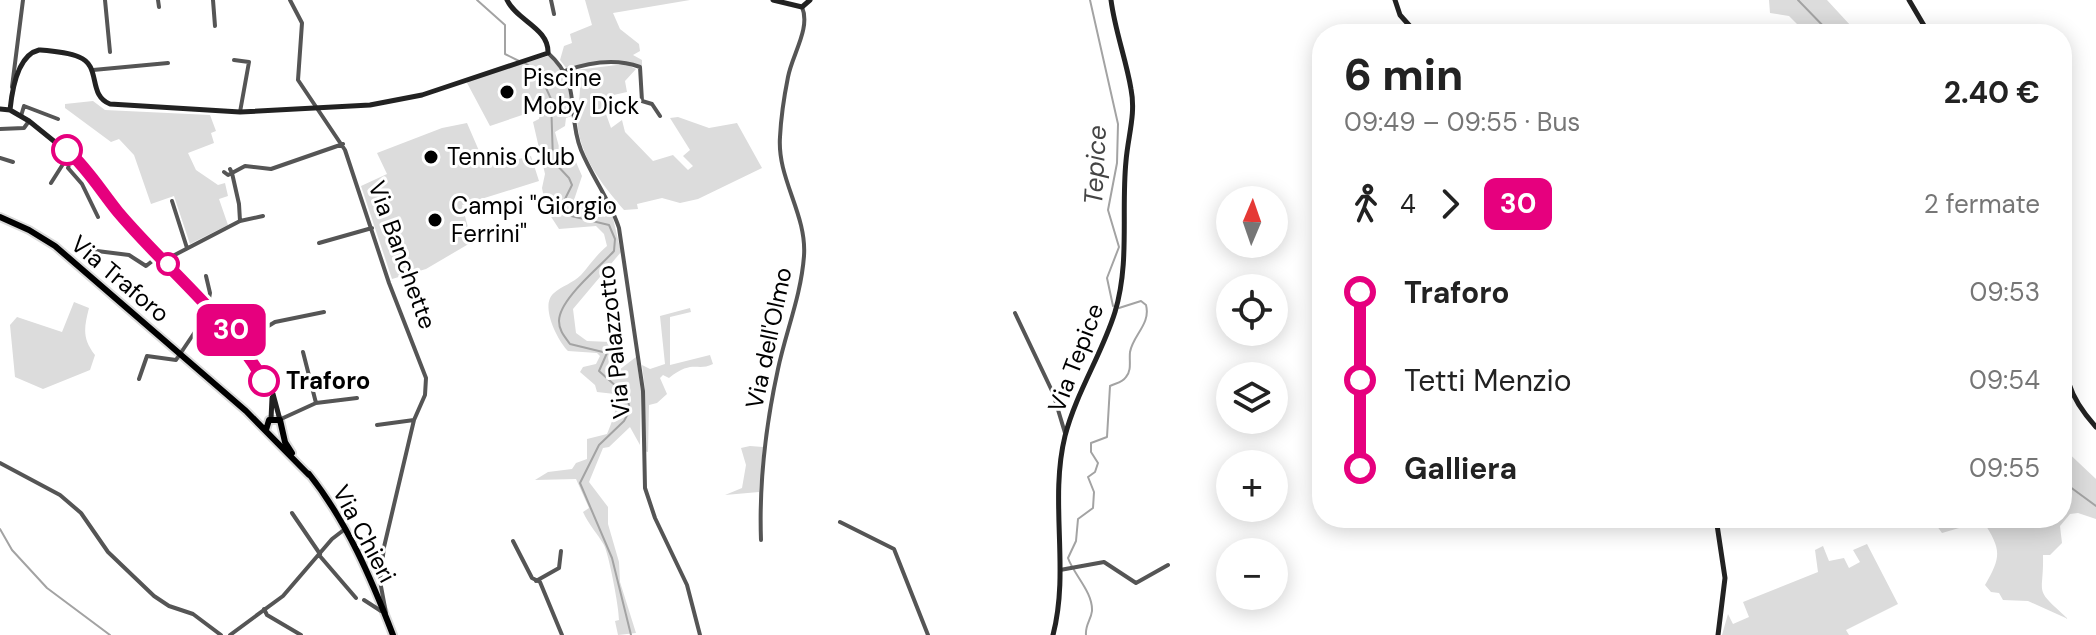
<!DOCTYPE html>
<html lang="it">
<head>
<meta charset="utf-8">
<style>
  :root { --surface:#fff; --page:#f2f2f2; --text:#222; --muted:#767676 }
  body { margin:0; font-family:"DM Sans",sans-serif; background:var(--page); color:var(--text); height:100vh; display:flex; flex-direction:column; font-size:30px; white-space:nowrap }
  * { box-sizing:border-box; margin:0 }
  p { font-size:26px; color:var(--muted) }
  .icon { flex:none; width:44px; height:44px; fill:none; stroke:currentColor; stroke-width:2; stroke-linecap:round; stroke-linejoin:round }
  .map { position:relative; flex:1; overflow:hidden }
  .details { position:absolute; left:1312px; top:24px; width:760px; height:504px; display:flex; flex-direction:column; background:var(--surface); border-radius:32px; box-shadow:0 4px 20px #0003 }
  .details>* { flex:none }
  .badge { padding:0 16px; border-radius:12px; font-size:28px; line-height:52px }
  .needle { width:52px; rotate:2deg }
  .tools { position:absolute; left:1216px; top:186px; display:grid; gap:16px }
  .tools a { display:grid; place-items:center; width:72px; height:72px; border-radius:50%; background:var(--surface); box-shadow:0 4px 20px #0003; font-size:40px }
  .map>.badge { position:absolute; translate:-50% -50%; box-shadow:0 0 0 4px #fff }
  .legs { display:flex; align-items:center; gap:12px; height:88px; padding:0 32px; font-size:26px }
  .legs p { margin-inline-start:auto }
  .summary { display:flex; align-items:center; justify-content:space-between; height:136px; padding:0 32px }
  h1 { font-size:44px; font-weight:800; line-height:60px }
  ul { padding:0 32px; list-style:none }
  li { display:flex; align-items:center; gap:28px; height:88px; font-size:30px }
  li i { display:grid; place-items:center; width:12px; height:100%; margin:0 10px; background:currentColor }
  li i::after { content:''; width:20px; height:20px; margin:-10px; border:6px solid; border-radius:50%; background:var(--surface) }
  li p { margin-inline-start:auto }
  li:first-child i { background:linear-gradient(#0000 50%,currentColor 0) }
  li:last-child i { background:linear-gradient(currentColor 50%,#0000 0) }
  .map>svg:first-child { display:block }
  .green { fill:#dcdcdc }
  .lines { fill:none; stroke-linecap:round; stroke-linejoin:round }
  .stream { stroke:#a3a3a3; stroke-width:2 }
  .primary-casing { stroke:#dbdbdb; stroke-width:10 }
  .street { stroke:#555; stroke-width:4 }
  .secondary { stroke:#222; stroke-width:5 }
  .primary { stroke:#000; stroke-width:6 }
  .line-1-casing { stroke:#fff; stroke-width:18 }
  .line-1 { stroke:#e6007e; stroke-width:12 }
  .poi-dot { fill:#000; stroke:#fff; stroke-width:3 }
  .stop-1-dot { fill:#fff; stroke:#e6007e; stroke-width:4 }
  .labels { text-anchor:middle; stroke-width:6; stroke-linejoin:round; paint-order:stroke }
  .poi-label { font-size:24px; fill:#000; stroke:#fff; text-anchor:start }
  .street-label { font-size:24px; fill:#000; stroke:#fff }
  .stop-label { font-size:24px; font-weight:bold; fill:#000; stroke:#fff; text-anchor:start }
  .water-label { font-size:26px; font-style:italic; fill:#444; stroke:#fff }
</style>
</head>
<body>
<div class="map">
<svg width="2096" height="635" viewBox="0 0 2096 635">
  <rect width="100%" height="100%" fill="#fff"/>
  <path class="green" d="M585,0H690L613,13L620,29L639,44L640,51L633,55L642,60V67C617,58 592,60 567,69L560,60L564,46L572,43L570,34L592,25Z
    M1769,0H1827L1851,26L1853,34H1807L1789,16L1770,13Z
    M548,56C567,71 570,93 572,116L566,118L565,126L555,132L564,165L576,162L582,176L574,200L579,203L585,202L589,209L604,217L612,214L621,252L573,309L576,333L587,341L611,342L608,368L619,370L636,357L641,391L640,445L630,427L609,447L603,448L589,482L608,507V524L619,562L620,582L636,633L618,635L615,621L619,620C619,607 609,555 604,545C597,533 589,525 583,512L589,508L576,479L535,480L548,472L572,469L576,463L587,459V439L607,434C612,421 619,407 615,394L597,392L595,385L580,372L583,367L596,364L600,356L597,353L568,351C558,341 539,305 554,293C562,286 573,283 581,275C590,265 596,255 607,246L604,234L596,226L559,229L546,209L542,188L545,174L533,122L539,119L540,113L537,110L490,126L466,81Z
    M625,64L636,69L625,81L627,92L609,96L606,114L611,128L622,120L625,132L653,161L673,155L688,170L693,166L683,156L690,150L670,118L678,117L709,128L737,123L762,168L698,199L680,203L662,198L637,204L638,209L624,210C601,183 579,156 577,119C577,106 582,94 579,81L572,76L576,70Z
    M93,101L105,110L210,115L216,131L211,133L214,143L188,153L196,170L218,185L225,183L228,196L219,199L228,225L190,244L174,196L151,204L134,155L119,139L111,142L65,108V104Z
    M467,123L486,167L531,156L539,181L462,205L472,242L426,269L392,279L361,186L387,174L377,153L442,128Z
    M74,302L89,308C84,328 82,338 95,355L90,370L43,389L15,377L10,325L17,317L62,332Z
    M690,308L691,312L670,317V365L710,355L713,364C697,372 693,359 669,378L663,375L660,378L667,394L657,403L649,405L648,452L644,451L645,390L642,365L650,369L665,364L660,316Z
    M750,446L763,447L759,492L725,495L742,488L746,465L741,448Z
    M2062,447L2096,479V519L2078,513L2070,514L2060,526L2062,543L2050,555H2043C2044,598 2032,586 2068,619L2028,601L2003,600L1999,593L1991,592L1985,585C2002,556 2001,549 1983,521L1942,533L1931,518H2062Z
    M1867,544L1898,604L1846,630L1849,635H1722L1728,614L1733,624L1749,617L1743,602L1818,572L1815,550L1823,546L1829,561L1844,558L1849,568L1860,562L1853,550Z"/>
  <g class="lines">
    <path class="stream" d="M477,0L505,25V54L519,61
      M1090,0L1118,124L1117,163L1108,210L1119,247L1107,278L1113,306
      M1798,0L1831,34
      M525,63L539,73
      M546,88L551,99L553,161L569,178L572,185L564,201V209L571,216L609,225L615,239L614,251C600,267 559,299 559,321C559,331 565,337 570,344L607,353L599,371L627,396L630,410L624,421L599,445L580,483L612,558L631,635
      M2062,481L2096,506
      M0,529L12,550L47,588L110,635
      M1086,635C1085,625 1091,620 1092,611C1093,592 1074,575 1068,558L1076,541L1078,519L1093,508L1094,492L1088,477L1095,472L1098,463L1091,452V443L1107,437L1110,386C1116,383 1122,383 1126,377C1132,370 1129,361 1130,352C1133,335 1151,324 1146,305L1141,301L1119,308"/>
    <defs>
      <path id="primary" d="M0,217L29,230L55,246L246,411L309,475
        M266,430L269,420H280L285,442L292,453
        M309,474C347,522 371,578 393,635"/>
    </defs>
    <use href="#primary" class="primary-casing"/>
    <path class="street" d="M105,0L110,52
      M158,0L159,7
      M213,0L215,26
      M290,0L302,23L298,80L345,150L389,283L426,378L425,395L414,420L384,547L380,581L386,613
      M551,0L554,14
      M548,53C583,84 566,112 581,150C592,177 610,200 619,228L643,391L645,488L655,518L687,585L700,635
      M234,60L249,62L240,112
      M93,70L168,63
      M565,71C590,62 615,58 640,67L642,101L652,104L660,116
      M12,87L23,0
      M21,116L24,106L58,119
      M0,129L24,128L29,121
      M73,156L68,168L82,184L98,217
      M0,158L13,162
      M224,172L228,175L232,173L230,169
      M51,183L70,153
      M172,201L187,248
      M240,221L263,216
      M319,243L372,228
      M97,251L129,255L146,266L160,255
      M165,260L240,221L239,204L232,173L245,166L271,169L343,144
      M206,276L210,293L208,304
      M1015,313L1053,393L1065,433
      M240,343L275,322L324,312
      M303,352L316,403
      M139,379L147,356L176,360L203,320L214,312
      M281,419L316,403L357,398
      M377,425L414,420
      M0,463L60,495L81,513L108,552L154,596L169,606L193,614L221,635
      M292,513L320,554
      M840,522L894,549L928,635
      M761,540C759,484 766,424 778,369C786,331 801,296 804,256C807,214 777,179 780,137C781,117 784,97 788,77C792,55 811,28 802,7
      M513,541L532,578L540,582L562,635
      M319,555L356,598
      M1060,570L1104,562L1136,583L1168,565
      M536,581L559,568L561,551
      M364,600L381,611
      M264,609L267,615L301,635
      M230,635L283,596L332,539L345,529"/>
    <path class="secondary" d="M773,0L802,7L810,0
      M1395,0L1400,15L1417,34
      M1909,0L1929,34
      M0,109L10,110L29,121L81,163L118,212L215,312L240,343L273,394L280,420
      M10,110C12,90 18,55 39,50C52,51 67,52 79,57C102,66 87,95 110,104L240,112L370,105L422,95L548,53C549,28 517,21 507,0
      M2062,330C2065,374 2065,393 2096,427
      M271,419L272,398
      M1716,518L1725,578L1718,635
      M1053,635C1070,570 1049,501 1065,436C1076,393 1102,354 1115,312C1130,262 1121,212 1126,161C1128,136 1136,114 1131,89C1126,59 1115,31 1111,0"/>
    <use href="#primary" class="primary"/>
  </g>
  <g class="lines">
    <defs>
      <path id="line-1" d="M67,150C88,169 101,191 118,212C167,270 226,315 264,381"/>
    </defs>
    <use href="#line-1" class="line-1-casing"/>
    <use href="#line-1" class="line-1"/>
  </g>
  <g class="poi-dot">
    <circle cx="507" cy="92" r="8"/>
    <circle cx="431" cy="157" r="8"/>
    <circle cx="435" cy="220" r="8"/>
  </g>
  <g class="stop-1-dot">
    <circle cx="67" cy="150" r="14"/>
    <circle cx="168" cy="264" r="10"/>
    <circle cx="264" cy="381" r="14"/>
  </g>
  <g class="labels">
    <g class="poi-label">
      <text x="523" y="86">Piscine<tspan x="523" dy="28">Moby Dick</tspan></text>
      <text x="447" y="165">Tennis Club</text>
      <text x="451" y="214">Campi "Giorgio<tspan x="451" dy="28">Ferrini"</tspan></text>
    </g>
    <g class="street-label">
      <text transform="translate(402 255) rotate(70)" y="8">Via Banchette</text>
      <text transform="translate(120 279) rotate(40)" y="8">Via Traforo</text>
      <text transform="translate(769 338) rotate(-78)" y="8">Via dell'Olmo</text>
      <text transform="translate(614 342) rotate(-96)" y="8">Via Palazzotto</text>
      <text transform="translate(1076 358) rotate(-69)" y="8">Via Tepice</text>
      <text transform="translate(364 534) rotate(62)" y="8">Via Chieri</text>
    </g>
    <g class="stop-label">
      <text x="286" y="389">Traforo</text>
    </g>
    <g class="water-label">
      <text transform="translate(1095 165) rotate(-87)" y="9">Tepice</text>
    </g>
  </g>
</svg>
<div class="tools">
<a><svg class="needle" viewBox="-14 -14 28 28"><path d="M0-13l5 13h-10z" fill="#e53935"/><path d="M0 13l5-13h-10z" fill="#767676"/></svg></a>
<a><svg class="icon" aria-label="locate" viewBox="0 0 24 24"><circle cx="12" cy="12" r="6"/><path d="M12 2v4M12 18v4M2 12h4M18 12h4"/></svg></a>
<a><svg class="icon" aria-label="layers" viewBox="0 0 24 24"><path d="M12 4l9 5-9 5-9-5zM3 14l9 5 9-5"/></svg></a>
<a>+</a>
<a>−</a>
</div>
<b class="badge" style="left:231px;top:330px;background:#e6007e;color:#fff">30</b>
<section class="details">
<div class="summary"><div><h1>6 min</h1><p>09:49 – 09:55 · Bus</p></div><b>2.40 €</b></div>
<div class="legs"><svg class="icon" aria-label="walk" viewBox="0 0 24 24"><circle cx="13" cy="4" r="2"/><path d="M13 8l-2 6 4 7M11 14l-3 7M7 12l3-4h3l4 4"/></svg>4<svg class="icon" aria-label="forward" viewBox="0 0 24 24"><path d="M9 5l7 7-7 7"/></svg><b class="badge" style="background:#e6007e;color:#fff">30</b><p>2 fermate</p></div>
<ul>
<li><i style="color:#e6007e"></i><b>Traforo</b><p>09:53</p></li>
<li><i style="color:#e6007e"></i><span>Tetti Menzio</span><p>09:54</p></li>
<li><i style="color:#e6007e"></i><b>Galliera</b><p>09:55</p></li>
</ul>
</section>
</div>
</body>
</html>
